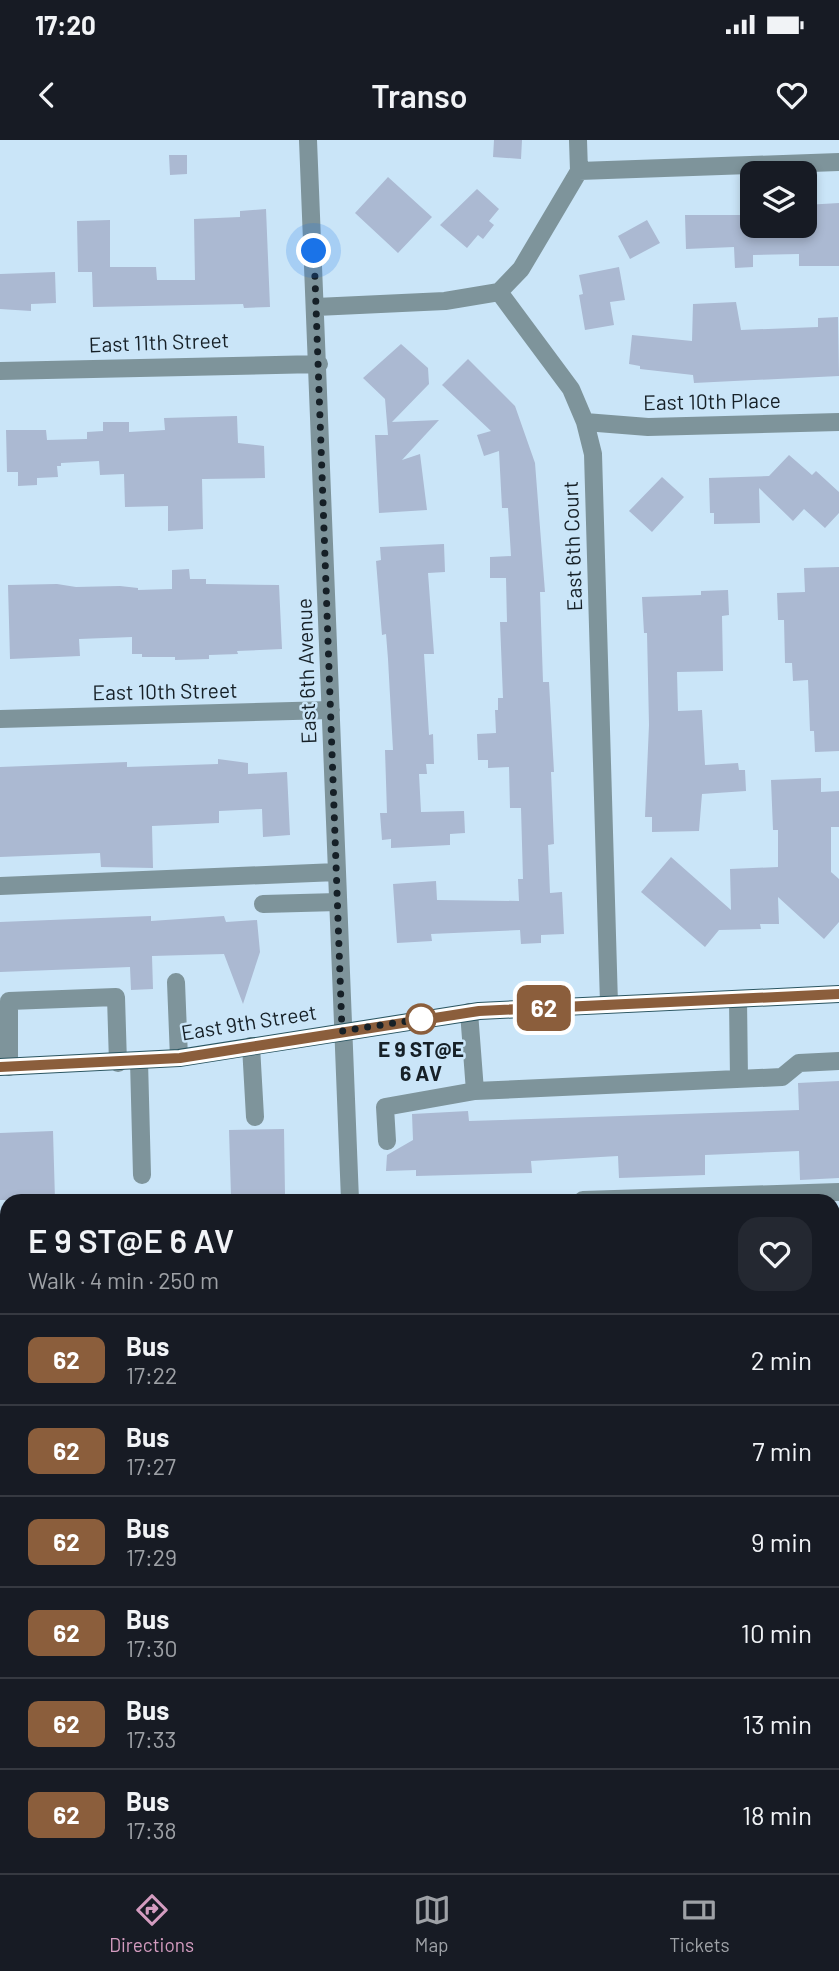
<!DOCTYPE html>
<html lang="en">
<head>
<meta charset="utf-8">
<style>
  :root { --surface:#171b24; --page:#242831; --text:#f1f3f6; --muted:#9ea1a6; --line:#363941; --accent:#d49cc0 }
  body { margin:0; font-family:Barlow,sans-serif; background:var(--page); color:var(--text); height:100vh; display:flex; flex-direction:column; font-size:26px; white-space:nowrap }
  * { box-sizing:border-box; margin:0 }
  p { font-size:23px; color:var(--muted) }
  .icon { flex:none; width:38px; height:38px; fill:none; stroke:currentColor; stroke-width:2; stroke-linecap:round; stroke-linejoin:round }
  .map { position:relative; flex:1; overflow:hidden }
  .details { position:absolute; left:0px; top:1054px; width:840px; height:681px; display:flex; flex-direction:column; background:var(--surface); border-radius:21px 21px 0 0; box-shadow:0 4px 10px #0003 }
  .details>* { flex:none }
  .badge { padding:0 14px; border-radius:10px; font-size:24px; line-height:46px }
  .fabs { position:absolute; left:740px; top:21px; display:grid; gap:14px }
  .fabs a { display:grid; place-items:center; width:77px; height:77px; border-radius:14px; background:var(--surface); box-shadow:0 4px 10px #0003; font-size:35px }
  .you { position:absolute; width:35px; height:35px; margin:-18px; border:5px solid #fff; border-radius:50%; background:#1a73e8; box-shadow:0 0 0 10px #1a73e833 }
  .map>.badge { position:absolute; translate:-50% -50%; box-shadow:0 0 0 4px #fff }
  .round { display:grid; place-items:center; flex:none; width:74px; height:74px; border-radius:21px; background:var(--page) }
  .headline { display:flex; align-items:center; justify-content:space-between; height:119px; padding:0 28px }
  h1 { font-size:33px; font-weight:600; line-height:52px }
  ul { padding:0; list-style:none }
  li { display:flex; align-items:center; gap:21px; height:91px; padding:0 28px; border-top:2px solid var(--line) }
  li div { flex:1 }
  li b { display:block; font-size:26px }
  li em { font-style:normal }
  li .badge { min-width:77px; font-weight:700; text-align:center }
  .status { display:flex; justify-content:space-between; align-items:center; height:49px; padding:0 35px; background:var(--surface); direction:ltr }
  .status svg { height:19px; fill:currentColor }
  header { display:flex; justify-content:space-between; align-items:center; height:91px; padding:0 28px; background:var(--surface); font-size:32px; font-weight:600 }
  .menu { display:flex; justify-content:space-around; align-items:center; height:98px; border-top:2px solid var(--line); background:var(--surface); font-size:19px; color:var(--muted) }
  .menu a { display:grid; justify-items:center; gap:4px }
  .menu .on { color:var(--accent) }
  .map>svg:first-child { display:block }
  .green { fill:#c0c2e8 }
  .building { fill:#abb9d2 }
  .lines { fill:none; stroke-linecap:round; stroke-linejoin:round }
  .minor { stroke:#7e949b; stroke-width:18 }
  .major { stroke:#2a5561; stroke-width:18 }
  .line-casing { stroke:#fff; stroke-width:16 }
  .line { stroke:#8b5e3c; stroke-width:10 }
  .walk { stroke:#162027; stroke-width:7; stroke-dasharray:0 12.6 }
  .stop-dot { fill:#fff; stroke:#8b5e3c; stroke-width:3.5 }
  .labels { text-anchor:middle; stroke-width:5; stroke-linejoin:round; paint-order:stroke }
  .street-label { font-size:21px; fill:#162027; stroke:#cae5f8 }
  .stop-label { font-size:21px; font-weight:bold; fill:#162027; stroke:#cae5f8 }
</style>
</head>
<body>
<div class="status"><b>17:20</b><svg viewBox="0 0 49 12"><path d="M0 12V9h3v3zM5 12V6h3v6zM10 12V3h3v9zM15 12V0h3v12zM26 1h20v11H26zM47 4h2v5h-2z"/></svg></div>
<header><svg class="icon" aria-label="back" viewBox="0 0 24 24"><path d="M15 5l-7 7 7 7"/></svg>Transo<svg class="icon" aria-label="heart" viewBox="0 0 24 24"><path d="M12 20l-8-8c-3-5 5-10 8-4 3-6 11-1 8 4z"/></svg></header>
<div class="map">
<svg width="839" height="1733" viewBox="0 0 839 1733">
  <rect width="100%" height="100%" fill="#cae5f8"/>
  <path class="green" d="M0,1609H7V1727H345V1733H0Z"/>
  <path class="building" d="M494,0H522L521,19L493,17Z
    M169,15H187V34L170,35Z
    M388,37L432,77L398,113L355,73Z
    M477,49L499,69L489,81L494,85L483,99L478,95L467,108L440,85Z
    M839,63V126H799V114L753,115V127L735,128L734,107L686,109L685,75H752V86H805V65Z
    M266,69L270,167L244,168L243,164L93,167L92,132H78L77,81L110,80V127H156L157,140H195L194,79L240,77V71Z
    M647,80L660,103L630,119L618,96Z
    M619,127L625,160L610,162L614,185L585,190L579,155L583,154L579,135Z
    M55,132L56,163L31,164V171L0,169V134Z
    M736,162L741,190L818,187V178L838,177L839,236L694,243L693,235L640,229V226L629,224L632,195L692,201L693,164Z
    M401,204L428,228L429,244L392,282L439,280L402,320L420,314L427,370L379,373L375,295H388L385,259L363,238Z
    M468,219L515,266L535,323L545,452H540L543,542H549L554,632H551L554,704L548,705L550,753L562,752L564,794L541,795V803L521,804L520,790L431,794L432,801L397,803L393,744L436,741L437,760L519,761L518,739H523L521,668H510L509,627L488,628V620H478L477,594L496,593L495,570H498V558H503L500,482H507L506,438H490V417L511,416L508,368H502L499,311L484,316L477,295L491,291L442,245Z
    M237,276L238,303L264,306L265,338L202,339L203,389L168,391V366L125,367L124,334L100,335L99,321L61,323V326H57L58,337L37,338V345L18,346V332H7L6,290H46L47,300L87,299V292L103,291V282H129V292L165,290L164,278Z
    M789,315L812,335L816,331L839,352V373L825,388L804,369L793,381L759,348L760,383L714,384V373H710L709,338L769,336Z
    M662,337L684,357L652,392L629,371Z
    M444,404L445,432L428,433L434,514H424L429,595L433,594L434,624H426L427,634H419L421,672L464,671L465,693L450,694V705L391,708V699L382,700L380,673H387L385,610H393L388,519L386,494L382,495L376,421L381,420L380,407Z
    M839,427V611L815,612L814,591H810L808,540L793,541L792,523H785L784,480H778L777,453L805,452L804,428Z
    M189,429L190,439H206V444L279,445L282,509L237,511L238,514L209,515V519L175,520V517H142V514H132V497L79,499L80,516L10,519L8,445L57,444L76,447L120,446L138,448V450L172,449V430Z
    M728,450L729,475L722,476L723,531L677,532L678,571L702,570L705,625L738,623L739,630H745L746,651L702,654L699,691L652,692V677H645L649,585L647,493H644L642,457L701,455V451Z
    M218,619L248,623V634L287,632L290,695L263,697L262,669L219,671V683L152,686L153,728L101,727L100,713L0,717V627L127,622V627L218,624Z
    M821,638V652L839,651V687H831V732L839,739V782L824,799L778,757L779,784H760L761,789L719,790L705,807L641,752L671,717L731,770L730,729L778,727V690H773L771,640Z
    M151,776V781L224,776L226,782L257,780L260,812L243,864L224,814L152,816L153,849L131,850L130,827L0,832V782Z
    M839,941V1038L800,1040L799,1011L705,1015V1035L619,1038L618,1016L531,1021L532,1033L416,1036V1030L386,1031L387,1015L413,1000L412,974L468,971L469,981L799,970L798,943Z
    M284,989L285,1055L231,1056L229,990Z
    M53,991L55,1060H0V993Z"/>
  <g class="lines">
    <path class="minor" d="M308,0L350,1060
      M579,31L839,22
      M499,152L571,249L585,282L593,314L609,864
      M316,167L445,161L499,152L521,129L579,31L578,0
      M0,231L319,224
      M585,282L648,287L839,282
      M0,579L331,570
      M0,746L337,732
      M263,764L338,762
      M176,842L179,918
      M738,859L739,939
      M251,906L255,977
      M139,921L142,1035
      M9,927V861L116,857L118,923
      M475,951L782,937L799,923L839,921
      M387,1001L385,967L475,951L469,872
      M583,1060L839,1052
      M833,1209L839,1208
      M0,1234H7
      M833,1470L839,1469
      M0,1579L7,1578
      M378,1727V1733
      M793,1733L839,1731"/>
    <path class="major" d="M0,927L179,918L479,871L839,854"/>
  </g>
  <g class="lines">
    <defs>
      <path id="line" d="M0,927L180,918L479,871L839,854"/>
    </defs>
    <use href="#line" class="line-casing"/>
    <use href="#line" class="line"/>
    <path class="walk" d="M314,111L342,891L421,879"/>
  </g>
  <circle class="stop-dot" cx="421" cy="879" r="14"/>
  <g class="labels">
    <g class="street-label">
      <text transform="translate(159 203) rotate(-2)" y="7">East 11th Street</text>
      <text transform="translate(712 262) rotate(-1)" y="7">East 10th Place</text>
      <text transform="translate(573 406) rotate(-92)" y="7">East 6th Court</text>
      <text transform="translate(307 531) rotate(-92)" y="7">East 6th Avenue</text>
      <text transform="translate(165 552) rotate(-1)" y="7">East 10th Street</text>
      <text transform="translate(249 883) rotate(-9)" y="7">East 9th Street</text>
    </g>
    <g class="stop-label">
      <text x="421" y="917">E 9 ST@E<tspan x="421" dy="24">6 AV</tspan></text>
    </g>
  </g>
</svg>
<div class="fabs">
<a><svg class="icon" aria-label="layers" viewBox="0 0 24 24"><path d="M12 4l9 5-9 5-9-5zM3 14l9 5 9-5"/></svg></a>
</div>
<div class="you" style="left:314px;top:111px"></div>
<b class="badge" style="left:544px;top:868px;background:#8b5e3c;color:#fff">62</b>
<section class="details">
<div class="headline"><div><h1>E 9 ST@E 6 AV</h1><p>Walk · 4 min · 250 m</p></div><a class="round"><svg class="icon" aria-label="heart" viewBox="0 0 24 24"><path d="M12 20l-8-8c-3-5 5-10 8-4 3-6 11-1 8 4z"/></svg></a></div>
<ul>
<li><span class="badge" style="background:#8b5e3c;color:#fff">62</span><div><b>Bus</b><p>17:22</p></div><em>2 min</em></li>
<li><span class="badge" style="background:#8b5e3c;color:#fff">62</span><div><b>Bus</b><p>17:27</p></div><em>7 min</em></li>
<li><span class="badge" style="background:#8b5e3c;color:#fff">62</span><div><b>Bus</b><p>17:29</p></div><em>9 min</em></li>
<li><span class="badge" style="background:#8b5e3c;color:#fff">62</span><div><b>Bus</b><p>17:30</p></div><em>10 min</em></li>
<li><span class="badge" style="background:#8b5e3c;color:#fff">62</span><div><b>Bus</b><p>17:33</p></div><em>13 min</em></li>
<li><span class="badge" style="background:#8b5e3c;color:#fff">62</span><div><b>Bus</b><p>17:38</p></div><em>18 min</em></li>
</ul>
</section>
</div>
<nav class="menu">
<a class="on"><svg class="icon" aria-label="directions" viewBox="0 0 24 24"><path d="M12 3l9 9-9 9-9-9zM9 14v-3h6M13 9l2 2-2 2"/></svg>Directions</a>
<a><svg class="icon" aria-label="map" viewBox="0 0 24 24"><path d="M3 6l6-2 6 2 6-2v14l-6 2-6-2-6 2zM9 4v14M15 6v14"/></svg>Map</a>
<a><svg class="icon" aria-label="tickets" viewBox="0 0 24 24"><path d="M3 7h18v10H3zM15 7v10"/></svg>Tickets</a>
</nav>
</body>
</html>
